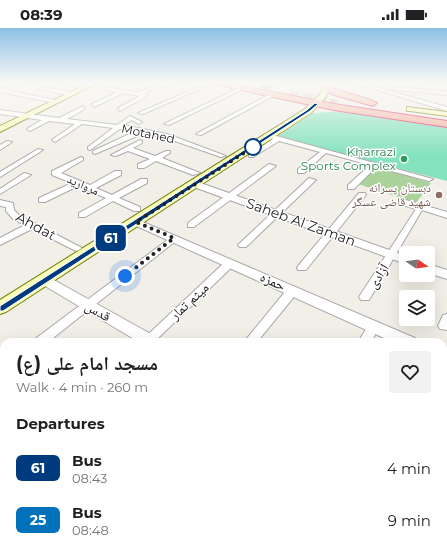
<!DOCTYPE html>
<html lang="en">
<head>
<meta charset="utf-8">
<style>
  :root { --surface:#fff; --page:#f2f2f2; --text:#202124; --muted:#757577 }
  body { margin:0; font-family:Montserrat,"Noto Naskh Arabic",sans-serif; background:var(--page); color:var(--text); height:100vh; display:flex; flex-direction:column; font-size:15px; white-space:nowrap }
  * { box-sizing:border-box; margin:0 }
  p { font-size:13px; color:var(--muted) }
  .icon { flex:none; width:22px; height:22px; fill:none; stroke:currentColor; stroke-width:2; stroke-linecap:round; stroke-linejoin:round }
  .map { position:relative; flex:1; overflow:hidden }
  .sheet { position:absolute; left:0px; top:310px; width:447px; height:216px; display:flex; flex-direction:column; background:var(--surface); border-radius:12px 12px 0 0; box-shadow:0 4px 16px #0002 }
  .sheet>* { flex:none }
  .badge { padding:0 8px; border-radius:6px; font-size:14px; line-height:26px }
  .needle { width:26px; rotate:103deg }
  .buttons { position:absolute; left:399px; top:218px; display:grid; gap:8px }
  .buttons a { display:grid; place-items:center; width:36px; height:36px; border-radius:4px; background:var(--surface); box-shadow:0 4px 16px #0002; font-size:20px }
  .you { position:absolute; width:20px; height:20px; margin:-10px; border:3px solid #fff; border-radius:50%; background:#1a73e8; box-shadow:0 0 0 6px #1a73e833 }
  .map>.badge { position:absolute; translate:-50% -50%; box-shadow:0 0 0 2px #fff }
  h2 { padding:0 16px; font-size:15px; line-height:36px }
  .round { display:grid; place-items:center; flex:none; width:42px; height:42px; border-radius:4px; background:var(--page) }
  .overview { display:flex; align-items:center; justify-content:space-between; height:68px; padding:0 16px }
  h1 { font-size:19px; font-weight:700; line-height:30px }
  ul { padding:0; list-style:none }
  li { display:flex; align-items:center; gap:12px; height:52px; padding:0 16px }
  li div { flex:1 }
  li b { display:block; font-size:15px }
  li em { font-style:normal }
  li .badge { min-width:44px; font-weight:700; text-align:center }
  .status { display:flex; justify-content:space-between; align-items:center; height:28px; padding:0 20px; background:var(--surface); direction:ltr }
  .status svg { height:11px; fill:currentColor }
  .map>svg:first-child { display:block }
  .forest { fill:#acd29c }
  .pitch { fill:#85e2bf }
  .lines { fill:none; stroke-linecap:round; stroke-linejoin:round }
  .stream { stroke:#a8d3e0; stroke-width:1.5 }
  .trunk-tunnel { stroke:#c8c6c0; stroke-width:9; stroke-dasharray:9 4.5; stroke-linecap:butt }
  .minor-casing { stroke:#a9a9a9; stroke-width:2 }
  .tertiary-casing { stroke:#a9a9a9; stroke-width:2 }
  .secondary-casing { stroke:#718002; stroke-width:2 }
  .trunk-casing { stroke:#e12564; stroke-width:2 }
  .minor { fill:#fff; fill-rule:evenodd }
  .tertiary { fill:#fff; fill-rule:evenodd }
  .secondary { fill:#f8fcbd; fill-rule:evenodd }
  .trunk { fill:#f4b3a0; fill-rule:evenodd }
  .wall { fill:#aba49d }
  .shaded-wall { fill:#8b8680 }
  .line { fill:#003b80; stroke:#fff }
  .walk { stroke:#222; stroke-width:4; stroke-dasharray:0 7.2 }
  .stop-dot { fill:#fff; stroke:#003b80; stroke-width:2 }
  .leisure-dot { fill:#2e9e5b; stroke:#fff; stroke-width:1.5 }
  .education-dot { fill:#8d6e63; stroke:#fff; stroke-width:1.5 }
  .labels { text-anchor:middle; stroke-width:3; stroke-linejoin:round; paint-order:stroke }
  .far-street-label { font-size:12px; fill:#222; stroke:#fff }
  .far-leisure-label { font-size:12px; fill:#27864d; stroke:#fff; text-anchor:end }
  .far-education-label { font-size:12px; fill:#785e54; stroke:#fff; text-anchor:end }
  .street-label { font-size:14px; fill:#222; stroke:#fff }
</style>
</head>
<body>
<div class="status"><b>08:39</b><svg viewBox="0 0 49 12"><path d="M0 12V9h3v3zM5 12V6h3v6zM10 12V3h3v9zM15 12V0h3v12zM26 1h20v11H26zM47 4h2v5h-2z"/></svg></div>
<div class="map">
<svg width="447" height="526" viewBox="0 0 447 526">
  <rect width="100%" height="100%" fill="#f2efe8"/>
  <path class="forest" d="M377,139L431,155L416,175L358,156Z"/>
  <path class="pitch" d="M343,83L447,100V153L277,109L313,85Z"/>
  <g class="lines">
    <path class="stream" d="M361,55L372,58"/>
    <path class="trunk-tunnel" d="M290,67L337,76"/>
    <defs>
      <path id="minor" d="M16,55H21L8,62L58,73L55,75L0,64V61Z
        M61,55H67L84,60L82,61Z
        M165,55H171L145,65L147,68L120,83L118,80L140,68L123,65L94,79L92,76L117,64L84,58L86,57L138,64Z
        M208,55H213L143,86L138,85Z
        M355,55H361L447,79V83Z
        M388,55H392L393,59L447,63V67L391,61L389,60Z
        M42,59L71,64L74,66L71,68L40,61Z
        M239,60L243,61L169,97L164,96Z
        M270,66L275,67L201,107L196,106Z
        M83,78L85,81L67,91L117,97L130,88L142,94L139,96L131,92L124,97L167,106L226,128L221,129L172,112L144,105L95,126L93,125V123L136,103L120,101L90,122L88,121V119L113,100L82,96L55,114L52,112L53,111L75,96L49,93L30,103L27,101L28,100L42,92L0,86V82L59,90Z
        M269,106L433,151L429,153L376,139L354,161H348V157L370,137L326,125L304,145H298V141L320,124L279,113L253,129H249V127L273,111L267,109L266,108Z
        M140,112L142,113V115L133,120L155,128L166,123H170V125L162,130L200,145L193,147L156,133L144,140H138V136L150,131L128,123L116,128L111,127Z
        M7,113L12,114L0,122V117Z
        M38,121L43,122L0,149V144Z
        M81,129L83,130V132L61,145L90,157L115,143H121V147L96,160L112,167L141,151H147V155L119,170L140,179V183H134L113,173L85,189H79V185L106,170L78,158L45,174H39V170L72,155L52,147V143Z
        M269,136L276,138L194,199H188V195Z
        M24,145L31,147L0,166V161Z
        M309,150L316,152L246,219H240L238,217L240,215Z
        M359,165H365L366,167L306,242H298L297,240L298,238Z
        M402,171L447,184V190L422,182L369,272H361L359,269L361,266L416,181L399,176V172Z
        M0,172L13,175L14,182L19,187L82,220L77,223L74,222L32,201L0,217V210L25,197L13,191L6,183V179L0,178Z
        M174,207L179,210L177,212L48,314H33L35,311Z
        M230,232L234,233L235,235L234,237L154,314H140L226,233Z
        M293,258L298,262L297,265L257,314H244L289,259Z
        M447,286V302L440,301L438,298L443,287Z
        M374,293L378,295L380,298L371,314H358L370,295Z
        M4,335V348L0,350V337Z
        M447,371V394L443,396V373Z
        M4,436V455L0,456V437Z
        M62,522H83L82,526H61Z
        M226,522H246L245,526H225Z
        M389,522H407L406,526H388Z"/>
      <path id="tertiary" d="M195,153L406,228V236L191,158L190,156L191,154Z
        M136,191L415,310L417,314H393L132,196L130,194Z
        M428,236L447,242V251L428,245Z
        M45,247L158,310L160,314H139L40,255L38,252L40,249Z
        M443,323L447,325V339L443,337Z
        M443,472L447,473V496L443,495Z"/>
      <path id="secondary" d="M89,55H97L0,104V98Z
        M325,55H331L326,69L311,85L6,284L0,286V272L305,81L320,66Z
        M407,79L447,84V88L410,83H407Z"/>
      <path id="trunk" d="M213,55H227L334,76L447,93V99L334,82L217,57Z
        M323,58C326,58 374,72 377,75L373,78L334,67L323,62Z"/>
    </defs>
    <use href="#minor" class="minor-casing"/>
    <use href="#tertiary" class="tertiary-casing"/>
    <use href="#secondary" class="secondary-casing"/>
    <use href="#trunk" class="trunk-casing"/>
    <use href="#minor" class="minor"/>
    <use href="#tertiary" class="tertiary"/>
    <use href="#secondary" class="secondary"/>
    <use href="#trunk" class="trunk"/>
  </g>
  <path class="wall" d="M260,55H281L267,61L260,60Z"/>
  <path class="shaded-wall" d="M268,55H281L267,61Z"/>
  <linearGradient id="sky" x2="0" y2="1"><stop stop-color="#8ec0e5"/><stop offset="0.43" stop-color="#f9f8f5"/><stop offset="1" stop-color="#f9f8f5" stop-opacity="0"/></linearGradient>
  <rect width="447" height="128" fill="url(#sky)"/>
  <path class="line" d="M315,75L318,76L310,83L3,283H0V278L307,82Z"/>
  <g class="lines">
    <path class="walk" d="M125,248L174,210L136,194L253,119"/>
  </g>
  <circle class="stop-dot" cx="253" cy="119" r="8"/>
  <circle class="leisure-dot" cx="404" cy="131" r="4"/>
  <circle class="education-dot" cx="439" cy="167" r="4"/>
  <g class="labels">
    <g class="far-street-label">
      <text transform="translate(148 106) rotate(12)" y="4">Motahed</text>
      <text transform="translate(83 157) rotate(24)" y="4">مروارید</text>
    </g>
    <g class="far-leisure-label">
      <text x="396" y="128">Kharrazi<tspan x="396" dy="14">Sports Complex</tspan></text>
    </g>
    <g class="far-education-label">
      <text x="431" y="164">دبستان پسرانه<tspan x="431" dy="14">شهید قاضی عسگر</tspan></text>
    </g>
    <g class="street-label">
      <text transform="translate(301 194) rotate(20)" y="5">Saheb Al Zaman</text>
      <text transform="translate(36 198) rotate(29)" y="5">Ahdat</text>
      <text transform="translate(378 248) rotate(-57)" y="5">آزادی</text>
      <text transform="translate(273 253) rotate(24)" y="5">حمزه</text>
      <text transform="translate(189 273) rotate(-43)" y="5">میثم تمار</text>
      <text transform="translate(98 283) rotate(30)" y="5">قدس</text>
    </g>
  </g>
</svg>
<div class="buttons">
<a><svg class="needle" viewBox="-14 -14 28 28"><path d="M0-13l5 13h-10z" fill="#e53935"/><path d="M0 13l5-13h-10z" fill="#757577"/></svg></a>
<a><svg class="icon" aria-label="layers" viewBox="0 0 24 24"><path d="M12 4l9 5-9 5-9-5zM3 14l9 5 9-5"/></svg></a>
</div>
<div class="you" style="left:125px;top:248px"></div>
<b class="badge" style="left:111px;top:210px;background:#003b80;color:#fff">61</b>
<section class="sheet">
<div class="overview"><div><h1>مسجد امام علی (ع)</h1><p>Walk · 4 min · 260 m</p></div><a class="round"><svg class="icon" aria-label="heart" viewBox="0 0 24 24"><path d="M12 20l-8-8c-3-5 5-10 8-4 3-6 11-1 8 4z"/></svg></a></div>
<h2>Departures</h2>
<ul>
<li><span class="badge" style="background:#003b80;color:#fff">61</span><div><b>Bus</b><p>08:43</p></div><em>4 min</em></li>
<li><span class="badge" style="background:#0072bc;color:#fff">25</span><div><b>Bus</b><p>08:48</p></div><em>9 min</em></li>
</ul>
</section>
</div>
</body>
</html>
